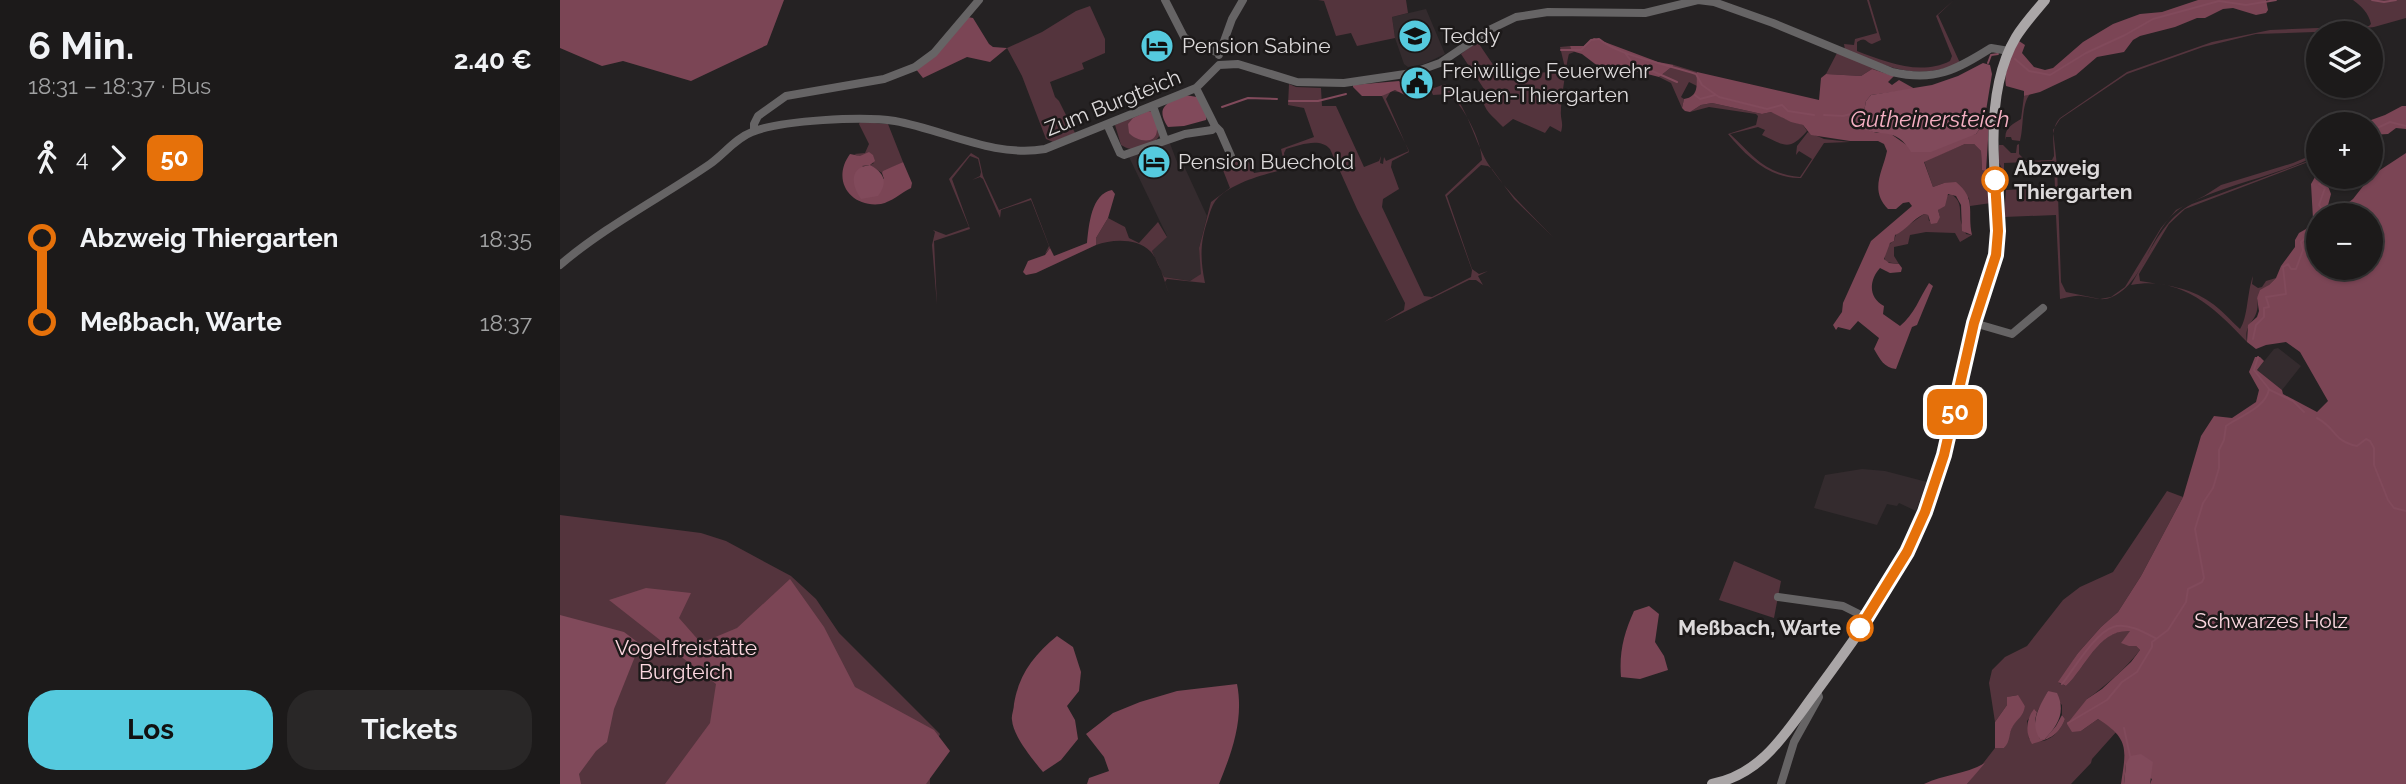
<!DOCTYPE html>
<html lang="de">
<head>
<meta charset="utf-8">
<style>
  :root { --surface:#1c1a1a; --page:#292727; --text:#f1f3f6; --muted:#a0a1a2; --line:#3a3839; --accent:#55cade }
  body { margin:0; font-family:Raleway,sans-serif; background:var(--page); color:var(--text); height:100vh; display:flex; flex-direction:column; font-size:26px; white-space:nowrap }
  * { box-sizing:border-box; margin:0 }
  p { font-size:23px; color:var(--muted) }
  .icon { flex:none; width:38px; height:38px; fill:none; stroke:currentColor; stroke-width:2; stroke-linecap:round; stroke-linejoin:round }
  .map { position:relative; flex:1; overflow:hidden }
  .details { display:flex; flex-direction:column; background:var(--surface); width:560px }
  .details>* { flex:none }
  .badge { padding:0 14px; border-radius:10px; font-size:24px; line-height:46px }
  .controls { position:absolute; left:1746px; top:21px; display:grid; gap:14px }
  .controls a { display:grid; place-items:center; width:77px; height:77px; border-radius:50%; background:var(--surface); box-shadow:0 2px 5px #0004,0 0 0 2px var(--line); font-size:35px }
  .map>.badge { position:absolute; translate:-50% -50%; box-shadow:0 0 0 4px #fff }
  .legs { display:flex; align-items:center; gap:10px; height:77px; padding:0 28px; font-size:23px }
  .legs p { margin-inline-start:auto }
  .overview { display:flex; align-items:center; justify-content:space-between; height:119px; padding:0 28px }
  h1 { font-size:38px; font-weight:700; line-height:52px }
  .cta { display:flex; gap:14px; margin-top:auto; padding:14px 28px }
  .cta a { flex:1; height:80px; border-radius:28px; background:var(--accent); color:#111; font-size:28px; font-weight:700; line-height:80px; text-align:center }
  .cta a+a { background:var(--page); color:var(--text) }
  ul { padding:0 28px; list-style:none }
  li { display:flex; align-items:center; gap:24px; height:84px; font-size:26px }
  li i { display:grid; place-items:center; width:10px; height:100%; margin:0 9px; background:currentColor }
  li i::after { content:''; width:18px; height:18px; margin:-9px; border:5px solid; border-radius:50%; background:var(--surface) }
  li p { margin-inline-start:auto }
  li:first-child i { background:linear-gradient(#0000 50%,currentColor 0) }
  li:last-child i { background:linear-gradient(currentColor 50%,#0000 0) }
  main { display:flex; flex:1; min-height:0 }
  .map>svg:first-child { display:block }
  .built { fill:#342b2e }
  .green { fill:#54343d; fill-rule:evenodd }
  .forest { fill:#7b4555; fill-rule:evenodd }
  .water { fill:#814a5b }
  .lines { fill:none; stroke-linecap:round; stroke-linejoin:round }
  .stream { stroke:#814a5b; stroke-width:2 }
  .minor { stroke:#666465; stroke-width:8 }
  .major { stroke:#aaa6a7; stroke-width:10 }
  .line-1-casing { stroke:#fff; stroke-width:16 }
  .line-1 { stroke:#e6710a; stroke-width:10 }
  .stop-1-dot { fill:#fff; stroke:#e6710a; stroke-width:3.5 }
  .labels { text-anchor:middle; stroke-width:5; stroke-linejoin:round; paint-order:stroke }
  .poi-label { font-size:21px; fill:#dcd9da; stroke:#1c1919; text-anchor:start }
  .street-label { font-size:21px; fill:#dcd9da; stroke:#1c1919 }
  .stop-label { font-size:21px; font-weight:bold; fill:#dcd9da; stroke:#1c1919; text-anchor:start }
  .park-label { font-size:21px; fill:#fcd7e0; stroke:#1c1919 }
  .water-label { font-size:23px; font-style:italic; fill:#f6b0c3; stroke:#1c1919 }
</style>
</head>
<body>
<main>
<section class="details">
<div class="overview"><div><h1>6 Min.</h1><p>18:31 – 18:37 · Bus</p></div><b>2.40 €</b></div>
<div class="legs"><svg class="icon" aria-label="walk" viewBox="0 0 24 24"><circle cx="13" cy="4" r="2"/><path d="M13 8l-2 6 4 7M11 14l-3 7M7 12l3-4h3l4 4"/></svg>4<svg class="icon" aria-label="forward" viewBox="0 0 24 24"><path d="M9 5l7 7-7 7"/></svg><b class="badge" style="background:#e6710a;color:#fff">50</b></div>
<ul>
<li><i style="color:#e6710a"></i><b>Abzweig Thiergarten</b><p>18:35</p></li>
<li><i style="color:#e6710a"></i><b>Meßbach, Warte</b><p>18:37</p></li>
</ul>
<div class="cta"><a>Los</a><a>Tickets</a></div>
</section>
<div class="map">
<svg width="1846" height="784" viewBox="0 0 1846 784">
  <rect width="100%" height="100%" fill="#252223"/>
  <path class="built" d="M866,9L885,54L864,64L848,67L844,64L835,38L832,17Z
    M609,141L619,167L624,166L647,216L639,248L642,274L630,281L604,277L592,251L607,236L569,157Z
    M1718,348L1741,366L1722,390L1697,370L1714,349Z
    M1302,469L1325,471L1367,482L1356,511L1339,503L1337,506L1327,504L1317,525L1254,508L1265,475Z"/>
  <path class="green" d="M758,0H846L848,13L832,17L835,38L797,46L791,33L776,36L764,1Z
    M1307,0H1309L1321,40L1312,44C1305,42 1306,36 1297,42V51C1326,62 1360,76 1390,61L1392,56L1376,16L1394,0L1378,15L1400,63C1355,82 1327,66 1285,50L1284,44L1294,45L1295,39L1317,33Z
    M1793,0H1846V18L1814,27L1784,31L1696,34L1643,47L1567,74L1500,119L1493,130L1497,166L1501,282L1506,292L1540,299L1551,297L1565,287L1601,228L1616,210L1644,196L1661,185L1733,163L1759,152V154C1717,177 1666,183 1624,206C1590,225 1587,282 1552,297C1542,302 1532,297 1521,296C1514,295 1507,298 1500,299L1496,215L1444,217L1446,190L1495,188L1494,161L1444,163V186H1442L1443,171L1438,160L1439,145H1443L1451,153H1456L1457,145L1459,144V154L1466,161L1492,160L1494,156C1494,143 1490,129 1500,118L1567,72L1652,42L1710,30L1809,26L1811,24C1808,12 1802,7 1793,0Z
    M530,6L545,39V53L522,63L524,69L490,82L495,97L499,101L515,133L493,142L486,139L462,76L447,48L482,32L516,11Z
    M917,41L938,72L947,73L1006,72L1000,47L1010,46L1014,52L1009,54C1007,59 1001,102 1001,110C1000,120 1004,121 1001,132L990,126L985,133L953,119L943,127C931,114 919,108 924,89L901,54Z
    M1277,53L1334,76L1312,69L1301,76L1266,74Z
    M1114,65L1137,72V86L1129,82L1121,97L1124,99L1122,108L1111,83L1099,77Z
    M729,84L736,87L761,88L762,106H776L804,167L819,161L821,156L820,163L823,164L824,157L826,161L849,151L822,96C829,91 833,89 841,92L831,91L826,99L849,152L832,161L831,167L839,189L823,199L822,207L864,296L872,297L911,277L912,270L885,195L922,160C921,139 904,107 889,94L873,95L869,86L872,85L874,88L885,84C908,107 912,135 927,162C943,188 972,215 993,237L954,199L932,169L928,166L921,165L887,196L912,269L919,274L928,271L918,276L923,285L916,280H909L824,322L844,310L845,303L797,209L770,149C760,137 740,145 726,149L724,153L726,169C705,174 671,183 657,199C652,204 650,213 648,219C640,242 640,259 645,283L607,279L605,282L609,294C604,281 600,261 590,251C577,238 552,239 536,245V238L548,218L565,227L569,238L579,243L598,222L607,237L592,251L604,277L630,281L641,274L639,248L651,202L670,188L659,160L670,158H687L694,173L725,168L721,149L754,137L744,108L728,105Z
    M1470,94C1461,105 1464,127 1460,141L1452,140L1451,137H1446V140C1443,130 1452,124 1461,119L1464,96Z
    M1152,103L1202,114L1211,112L1219,114L1223,118L1243,125L1247,131C1229,152 1224,145 1202,135L1205,130L1198,127L1170,134C1195,157 1205,174 1240,177L1252,159L1239,151L1236,155L1237,146L1248,132L1264,139L1290,142L1264,143L1241,178C1210,179 1187,157 1168,134L1196,125L1198,116L1196,114L1149,107L1130,112L1141,105Z
    M589,109L593,111C595,117 600,127 600,133C599,143 579,149 571,149C568,149 563,146 561,145L555,125Z
    M300,122L328,124L343,162L322,173L310,165L314,163L294,154L305,153L309,144L299,124Z
    M1405,144H1414L1421,151L1422,170L1427,169L1431,203L1410,206L1409,198L1384,183L1373,187L1364,161Z
    M411,153L419,158L423,176L439,210L471,198L490,248L485,254L489,246L471,200L441,210L440,218L423,179L420,177L412,180L420,176L421,172L418,159L410,156L392,179L410,229L374,241L377,305L372,245L375,232L373,230L386,235L409,227L389,179Z
    M1759,157L1748,162L1625,209L1609,224L1579,274L1580,281C1605,285 1629,287 1650,302C1661,309 1670,320 1680,329C1688,317 1687,292 1693,276L1692,284L1698,288L1702,287L1706,281L1716,278L1697,298C1701,323 1683,320 1687,342C1655,308 1621,275 1571,285C1588,256 1602,219 1632,204Z
    M1391,194C1403,202 1399,210 1401,222C1402,226 1405,230 1406,234L1412,235L1400,242L1395,233L1366,232L1350,235L1348,244L1334,247V256L1339,264L1326,262C1322,255 1327,244 1334,241L1336,234L1364,214L1368,215L1369,221L1380,217L1378,210L1386,201V196Z
    M1607,491L1623,497L1581,576L1558,612L1541,627L1518,653L1499,683L1506,686C1527,665 1538,630 1571,630L1576,646L1580,650C1565,669 1547,685 1527,699L1521,731L1538,719L1557,731L1532,759L1531,763L1511,784H1407L1435,748H1444L1452,727L1465,706L1457,695L1448,697L1447,705L1435,722L1429,683L1432,670L1445,657L1467,646L1503,600L1520,587L1553,572ZM1488,691L1502,705V715L1505,719C1499,734 1485,747 1469,739L1467,721L1475,710L1477,712Z
    M0,515L141,533L166,541L231,576L256,599L279,633L380,734L369,759L370,784H0Z
    M1174,561L1221,581L1214,618L1159,600Z"/>
  <path class="forest" d="M0,0H224L207,45L131,81L63,61L42,66L0,48Z
    M1638,0H1706L1708,10L1706,13L1696,15L1673,8L1663,9L1645,18H1637L1615,27L1580,36L1573,40L1564,52L1537,57L1516,75L1480,92L1464,96V91L1446,86C1443,71 1452,54 1459,41L1465,45L1462,53L1474,67L1485,70L1493,68L1523,42L1553,24L1580,14L1602,12Z
    M408,17L413,18L429,44L433,47L447,48L430,62L407,57L363,78L355,68Z
    M1034,38L1098,62L1114,65L1099,77L1060,67L1043,70L1022,54L1012,51L1010,46H1024Z
    M1312,69L1334,76L1328,82L1332,85L1339,80L1355,89L1311,95L1306,101L1301,128L1317,133L1328,132L1348,146L1416,134L1424,123L1429,124L1426,171L1422,170L1421,151L1414,144H1405L1364,162L1373,187L1384,183L1396,182C1417,199 1407,212 1412,235L1402,231L1401,205L1396,196L1388,194L1385,206L1378,210L1380,217L1377,223L1371,224L1368,215L1364,214C1353,219 1345,231 1335,235L1334,241L1330,243L1324,259L1329,263L1339,264L1342,268L1341,272L1330,273L1320,268C1309,280 1308,298 1324,306L1323,314L1340,326C1354,315 1360,297 1369,283L1373,286L1357,325L1352,327L1336,369C1324,368 1320,359 1314,349L1319,338L1298,321L1290,330L1278,327L1276,330L1273,325L1282,312L1283,303L1311,241L1352,206L1349,202L1343,203L1336,209H1328C1309,190 1323,171 1327,151L1324,144L1318,141H1290L1251,135L1243,125L1231,122L1211,112L1202,114L1152,103L1141,105L1130,112L1125,111L1122,108L1124,99C1140,96 1136,84 1137,72L1259,100L1261,78L1266,74L1301,76Z
    M839,81L849,91L851,98L835,90L822,96H802L793,87V85Z
    M1842,106H1846V129L1836,128L1828,134L1811,135V124H1800L1825,115Z
    M309,152L313,155L315,161L310,165L302,166L324,179L322,173L323,171L343,162L352,183L351,188C341,193 331,202 321,204C290,208 271,180 290,154L300,156Z
    M1846,153V784H1590L1592,779L1566,764L1564,784H1561C1566,750 1570,739 1538,719L1521,731L1512,732L1507,724L1527,699L1542,689L1571,662L1580,650L1576,646H1569L1561,643L1570,631C1539,629 1526,667 1506,686L1498,682L1518,653L1541,627L1558,612L1581,576L1623,497L1641,436L1654,416L1672,418L1696,402L1699,390L1689,372L1695,357H1700L1704,361L1697,370L1722,390L1723,394L1757,412L1768,401L1740,352L1726,342L1706,345L1696,349L1687,342L1688,325L1697,317L1699,311L1697,298L1700,290L1709,285L1716,278L1721,266L1735,247V240L1739,233L1746,229L1753,219L1751,184L1759,170V177H1784L1780,180L1772,181L1768,186L1771,194L1767,209L1775,213L1793,199L1811,176ZM1759,215H1811V268H1759Z
    M552,190L555,194L548,218L536,238V245L476,273L466,275L463,272L468,261L485,255L490,248L494,256L527,243C529,225 531,194 552,190Z
    M230,579L264,627L295,687L374,730L390,751L366,784H105L150,723L156,684L49,600L86,588L131,593L119,618L141,643L177,628Z
    M1089,606L1099,614L1095,642L1104,656L1108,670L1080,679L1061,677C1059,652 1064,633 1074,611Z
    M497,636L513,647L521,672L519,691L507,706L515,720L518,739L501,760L483,772C473,760 453,736 452,720C451,716 454,709 454,704C459,674 474,655 497,636Z
    M677,684C684,719 672,752 659,784H527L529,778L549,771L544,757L526,734L553,713L580,702L617,691Z
    M1458,695L1465,706C1463,717 1458,718 1453,726C1448,734 1451,741 1444,748H1435V722L1447,705V697Z
    M1474,709L1477,712L1475,720L1480,739H1485L1496,726L1502,715L1505,719C1498,737 1488,739 1472,744C1465,733 1466,719 1474,709Z
    M1425,763L1407,784H1364C1384,774 1404,775 1425,763Z"/>
  <path class="water" d="M1423,63L1430,65L1432,74L1424,123L1416,134L1371,152H1351C1336,126 1321,138 1301,128L1306,101L1311,95L1372,85L1398,76Z
    M625,95L637,97L647,115L646,120L624,126L608,127C594,106 609,102 625,95Z
    M588,111L592,112C594,117 598,124 597,130C596,146 576,141 569,133L568,124L573,118Z
    M310,165C325,173 328,183 318,196L301,199C291,185 289,167 310,165Z
    M0,615L64,632L80,644L54,709L47,742L36,751L19,774L21,784H0Z
    M1488,691L1497,693C1506,712 1498,725 1485,739H1480C1469,723 1479,707 1488,691Z
    M1581,754L1593,762L1590,784H1564L1566,764L1570,756Z"/>
  <g class="lines">
    <path class="stream" d="M1812,0L1824,2L1836,0
      M1001,50H1021L1031,40L1039,39C1059,56 1110,65 1136,74L1142,85L1159,97L1207,109L1222,105L1228,111L1254,115
      M1065,53L1072,62L1117,82
      M1455,59L1469,71L1490,75L1526,53L1565,35L1593,19L1659,1L1686,5L1716,0
      M1428,63L1431,55L1438,54
      M915,74L936,65
      M1135,95L1140,99L1155,95
      M729,101H758L786,94
      M662,107L688,98L717,99
      M1264,115L1283,116L1306,110
      M1811,131L1830,122L1846,126
      M1761,215L1762,209L1759,205L1765,188L1759,184L1767,177
      M1693,339L1696,325L1704,317V308L1709,307L1706,297L1726,294L1723,267L1728,264L1731,269H1736L1743,250L1741,242L1754,230L1759,219
      M1710,390L1733,401L1744,412
      M1757,418C1777,429 1773,441 1797,446L1806,439L1810,441L1814,448V465L1828,500L1834,508L1846,511
      M1502,684C1514,669 1535,633 1553,627C1566,622 1584,632 1595,638
      M1508,723L1547,700L1562,682L1577,672L1592,647V642L1608,630L1626,602L1628,589L1642,582L1644,578L1635,529L1643,503L1653,488L1659,468V450L1664,440L1666,426C1680,416 1706,408 1709,389L1694,370L1698,357
      M1564,728L1570,756"/>
    <path class="minor" d="M605,0L624,37L634,44L659,53
      M659,55L672,19L683,0
      M593,106L605,140
      M547,124L560,153L564,155L625,134L652,130L655,126L636,88
      M655,126L660,131L671,156
      M194,131V124L198,116L226,96L324,79L355,67L374,53L419,0
      M0,265C44,227 102,197 150,164C164,154 176,138 192,132C221,120 304,116 335,121C385,130 434,158 485,149L636,88L659,65L678,64L737,82L784,83L852,73L880,63L929,30L956,17L988,12L1085,13L1138,0L1154,2L1213,23L1332,72C1375,82 1396,70 1431,48L1449,51
      M1414,323L1452,334L1483,308
      M1218,597L1283,606L1307,618
      M1221,784L1234,742L1259,697L1257,691"/>
    <path class="major" d="M1152,784C1202,774 1225,734 1253,696C1291,644 1332,590 1357,531C1386,465 1398,396 1413,327C1419,301 1432,277 1436,251C1441,221 1435,191 1434,161C1432,121 1435,72 1456,37C1464,24 1475,12 1485,0"/>
  </g>
  <g class="lines">
    <defs>
      <path id="line-1" d="M1300,628L1347,552L1365,512L1384,455L1414,323L1436,255L1438,231L1435,180"/>
    </defs>
    <use href="#line-1" class="line-1-casing"/>
    <use href="#line-1" class="line-1"/>
  </g>
  <defs>
    <symbol id="school-disc" viewBox="-11 -11 22 22"><circle r="9.5" fill="#55cade" stroke="#1c1919"/><path d="M0-5L7-2L0 1L-7-2ZM-4 1L0 2.5L4 1V4Q0 6-4 4Z" fill="#111"/></symbol>
    <symbol id="hotel-disc" viewBox="-11 -11 22 22"><circle r="9.5" fill="#55cade" stroke="#1c1919"/><path d="M-6-4.5h1.5V1H6V5H4.5V3h-9V5H-6ZM-4 0a1.8 1.8 0 1 1 3.6 0ZM.5 0V-2.5h3Q6-2.5 6 0Z" fill="#111"/></symbol>
    <symbol id="civic-disc" viewBox="-11 -11 22 22"><circle r="9.5" fill="#55cade" stroke="#1c1919"/><path d="M-.6-6.5H3V-4.5H.6V-3L4-1V1h2V6H-6V1h2V-1L-.6-3ZM-1.2 2.5V6h2.4V2.5Z" fill="#111"/></symbol>
  </defs>
  <g fill-rule="evenodd">
    <use href="#school-disc" x="836" y="17" width="38" height="38"/>
    <use href="#hotel-disc" x="578" y="27" width="38" height="38"/>
    <use href="#civic-disc" x="838" y="64" width="38" height="38"/>
    <use href="#hotel-disc" x="575" y="143" width="38" height="38"/>
  </g>
  <g class="stop-1-dot">
    <circle cx="1435" cy="180" r="12"/>
    <circle cx="1300" cy="628" r="12"/>
  </g>
  <g class="labels">
    <g class="poi-label">
      <text x="880" y="43">Teddy</text>
      <text x="622" y="53">Pension Sabine</text>
      <text x="882" y="78">Freiwillige Feuerwehr<tspan x="882" dy="24">Plauen-Thiergarten</tspan></text>
      <text x="618" y="169">Pension Buechold</text>
    </g>
    <g class="street-label">
      <text transform="translate(553 103) rotate(-22)" y="7">Zum Burgteich</text>
    </g>
    <g class="stop-label">
      <text x="1454" y="175">Abzweig<tspan x="1454" dy="24">Thiergarten</tspan></text>
      <text x="1281" y="635" text-anchor="end">Meßbach, Warte</text>
    </g>
    <g class="park-label">
      <text x="1711" y="628">Schwarzes Holz</text>
      <text x="126" y="655">Vogelfreistätte<tspan x="126" dy="24">Burgteich</tspan></text>
    </g>
    <g class="water-label">
      <text x="1370" y="127">Gutheinersteich</text>
    </g>
  </g>
</svg>
<div class="controls">
<a><svg class="icon" aria-label="layers" viewBox="0 0 24 24"><path d="M12 4l9 5-9 5-9-5zM3 14l9 5 9-5"/></svg></a>
<a>+</a>
<a>−</a>
</div>
<b class="badge" style="left:1395px;top:412px;background:#e6710a;color:#fff">50</b>
</div>
</main>
</body>
</html>
